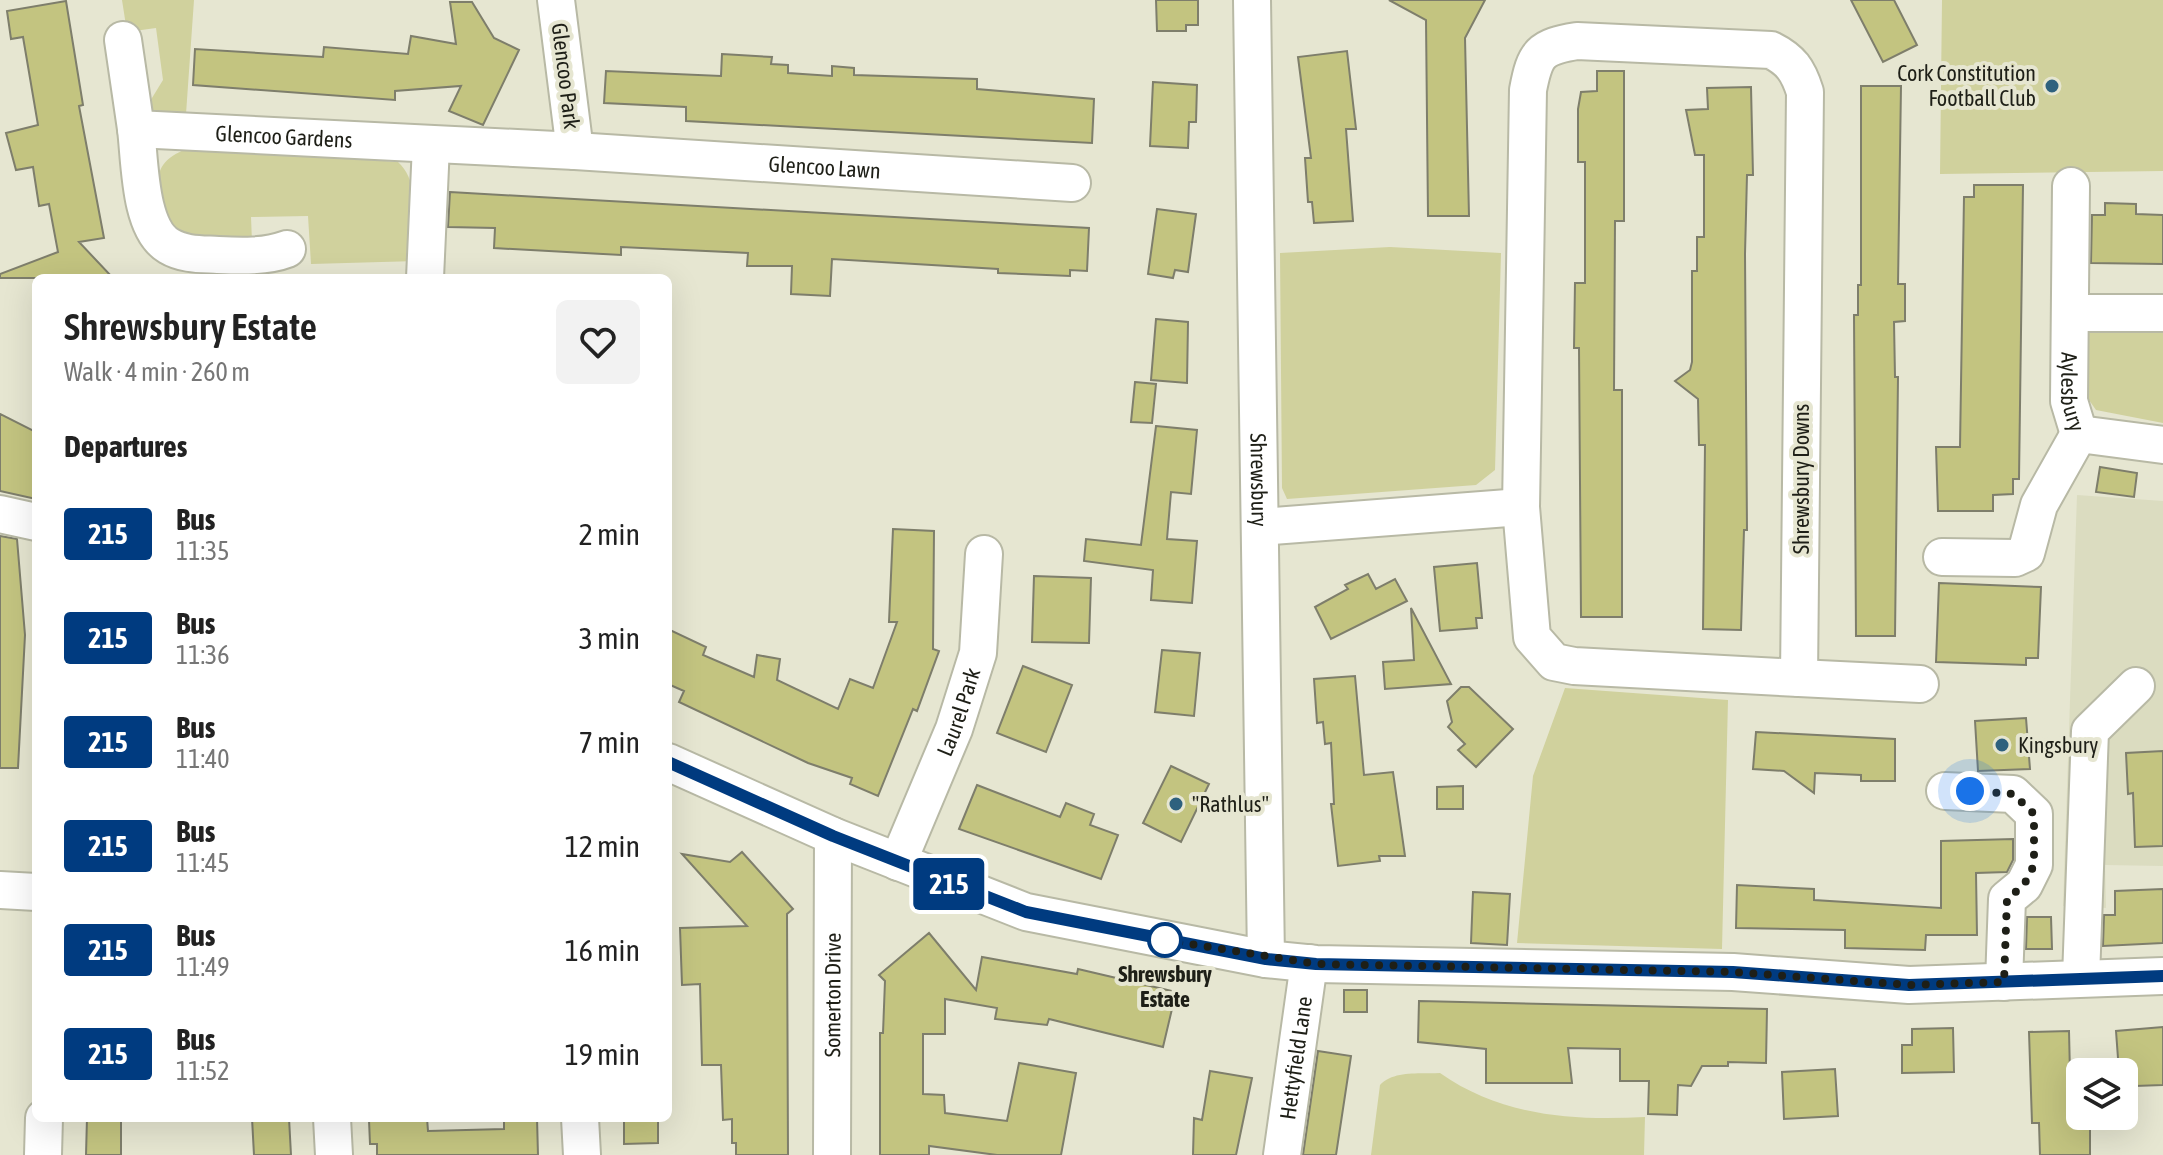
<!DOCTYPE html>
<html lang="en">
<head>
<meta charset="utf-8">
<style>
  :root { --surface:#fff; --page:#f2f2f2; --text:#222; --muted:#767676 }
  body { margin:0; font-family:"Asap Condensed",sans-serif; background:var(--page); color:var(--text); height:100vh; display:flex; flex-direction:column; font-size:30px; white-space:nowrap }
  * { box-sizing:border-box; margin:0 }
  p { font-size:26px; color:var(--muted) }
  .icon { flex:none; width:44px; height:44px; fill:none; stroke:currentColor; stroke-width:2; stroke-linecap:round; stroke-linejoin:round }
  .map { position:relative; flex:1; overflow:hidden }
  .sheet { position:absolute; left:32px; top:274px; width:640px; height:848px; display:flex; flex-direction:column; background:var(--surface); border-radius:12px; box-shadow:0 8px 32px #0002 }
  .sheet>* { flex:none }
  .badge { padding:0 16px; border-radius:6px; font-size:28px; line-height:52px }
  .fabs { position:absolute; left:2066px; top:1058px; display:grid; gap:16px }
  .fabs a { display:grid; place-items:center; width:72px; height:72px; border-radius:12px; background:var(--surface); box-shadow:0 8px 32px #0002; font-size:40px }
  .you { position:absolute; width:40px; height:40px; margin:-20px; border:6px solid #fff; border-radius:50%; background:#1a73e8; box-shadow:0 0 0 12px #1a73e833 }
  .map>.badge { position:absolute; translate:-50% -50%; box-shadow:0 0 0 4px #fff }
  h2 { padding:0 32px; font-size:30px; line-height:72px }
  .round { display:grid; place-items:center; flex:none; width:84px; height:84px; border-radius:12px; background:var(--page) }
  .summary { display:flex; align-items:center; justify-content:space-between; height:136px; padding:0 32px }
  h1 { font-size:38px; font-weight:600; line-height:60px }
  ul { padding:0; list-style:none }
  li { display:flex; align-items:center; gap:24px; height:104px; padding:0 32px }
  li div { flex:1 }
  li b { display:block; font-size:30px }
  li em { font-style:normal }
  li .badge { min-width:88px; font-weight:700; text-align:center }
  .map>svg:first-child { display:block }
  .built { fill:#dbdcc0 }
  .green { fill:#d0d19d }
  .building { fill:#c3c480; stroke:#7e7e6b; stroke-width:2 }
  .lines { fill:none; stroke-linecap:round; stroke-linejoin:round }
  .minor-casing { stroke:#b8b9a5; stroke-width:40 }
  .minor { stroke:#fff; stroke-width:36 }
  .line-casing { stroke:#fff; stroke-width:18 }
  .line { stroke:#003b80; stroke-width:12 }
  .walk { stroke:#1e1f17; stroke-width:8; stroke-dasharray:0 14.4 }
  .poi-dot { fill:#2e617e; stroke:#e6e6d1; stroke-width:3 }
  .stop-dot { fill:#fff; stroke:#003b80; stroke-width:4 }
  .labels { text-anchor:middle; stroke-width:8; stroke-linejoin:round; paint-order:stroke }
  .poi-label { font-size:22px; fill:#1e1f17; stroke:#e6e6d1; text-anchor:start }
  .street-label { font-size:22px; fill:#1e1f17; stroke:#e6e6d1 }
  .stop-label { font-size:22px; font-weight:bold; fill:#1e1f17; stroke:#e6e6d1 }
</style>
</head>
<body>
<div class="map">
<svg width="2163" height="1155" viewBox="0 0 2163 1155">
  <rect width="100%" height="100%" fill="#e6e6d1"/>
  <path class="built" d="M2077,495L2163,501V866L2105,865L2106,908L2063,906Z"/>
  <path class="green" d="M122,0H194L186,114L144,111L163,80L156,28L127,32Z
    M1942,0H2163V171L1940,174Z
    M192,147L398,162C422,184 415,230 417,261L311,264L308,216L251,217L252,242L200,244L167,225C157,187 146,162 192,147Z
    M1390,247L1501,253L1495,470L1476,485L1287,499L1282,488L1280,253Z
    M2163,326V423L2096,410L2082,390L2086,331L2091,327Z
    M1565,688L1728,700L1722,949L1517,943L1533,776Z
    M1440,1073C1501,1116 1572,1121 1645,1117L1644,1155H1371L1380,1085C1394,1070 1420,1074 1440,1073Z"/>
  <path class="building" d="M1156,0H1198V25H1186V31H1157Z
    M1389,0H1485L1465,38L1469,216H1428L1426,20Z
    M1851,0H1894L1917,45L1883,62Z
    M66,1L83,105L79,106L104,238L79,242L113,278H0V274L58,252L49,204L39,206L33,167L16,170L6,133L38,125L23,37L11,39L7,11Z
    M450,2H472L494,38L519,50L483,125L449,111L461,86L395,91V100L193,85L195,49L323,57L324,47L408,54L411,36L456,44Z
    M1347,51L1356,129H1346L1353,221L1314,223L1312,202H1308L1305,158H1311L1298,57Z
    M722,54L772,57L771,64L788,65V73L832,76V66L854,68V75L977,79V89L1094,99L1092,143L686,121V107L604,103L606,71L721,76Z
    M1597,71H1624V221H1615L1614,390H1622V617H1581L1579,348H1574L1575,283H1585V162H1578V109L1581,92L1597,91Z
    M1153,82L1197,85L1196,122H1189L1188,148L1150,146Z
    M1861,86H1901L1898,284H1905V321L1894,322L1895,377H1898L1895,636H1856L1854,315H1858V285H1861Z
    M1751,87L1753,175H1747L1745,254L1747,530H1744L1741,630L1703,629L1705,445H1699L1698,399L1675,381L1690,370L1692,362V271H1697V237H1704V155H1695L1686,110L1708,109L1707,88Z
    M1974,185H2023L2019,479H2013V494L1993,495V511H1938L1936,447H1960L1964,197H1974Z
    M450,192L1089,228L1087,271L1070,270V276L998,273V269L832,259L830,296L791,294L792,266H747L748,253L621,247V255L494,248L495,228L448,227Z
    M2105,203L2136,204V214L2163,215V264L2091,263L2092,215H2105Z
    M1157,209L1196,214L1188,272L1175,270L1173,278L1148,274Z
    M1156,319L1188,322L1187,383L1151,380Z
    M1135,382L1156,384L1152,423L1131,422Z
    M0,414L36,432V499L0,491Z
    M1156,426L1197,430L1191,494L1171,492L1167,539L1197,541L1192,603L1151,600L1153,570L1084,561L1086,539L1141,545Z
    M2100,467L2137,473L2134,497L2096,492Z
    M893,529L934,531L933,649L939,651L917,711L913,709L878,796L850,784L852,778L808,763L679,702L684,691L668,684V629L706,647L703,655L754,677L757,655L780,659L777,680L838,709L850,679L873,688L897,622H889Z
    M0,536L17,539L25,635L18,768H0Z
    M1477,563L1482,618H1476L1477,628L1440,631L1434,567Z
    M1368,574L1376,589L1395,579L1407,601L1331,639L1315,607L1348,589L1345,585Z
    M1034,576L1091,578L1089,643L1032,642Z
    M1939,583L2041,587L2038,658H2026V665L1936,662Z
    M1411,608L1451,684L1385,689L1383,662L1414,660Z
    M1162,650L1200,653L1194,716L1155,712Z
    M1023,666L1072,685L1046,752L997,733Z
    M1355,676L1364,775L1393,772L1405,856H1379L1380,861L1338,866L1331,804H1334L1331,743L1325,744L1323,722L1317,723L1314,679Z
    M1461,687H1469L1513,729L1476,767L1458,750L1465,744L1448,727L1452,722L1447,701Z
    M2026,718L2030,769L1978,771L1975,721Z
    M1756,732L1895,739V781H1861V775L1815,773L1814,793L1784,771L1753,769Z
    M2163,751V846L2135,847L2133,793L2128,794L2126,753Z
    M1171,766L1209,784L1181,842L1143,823Z
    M977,785L1060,817L1066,803L1094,814L1090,825L1118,835L1101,879L959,829Z
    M1463,786V809H1437V787Z
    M2013,839V860L2007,872L1976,873L1977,935H1926L1925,950L1845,948V930L1736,928L1737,885L1814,889V900L1941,908V841Z
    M742,852L793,909L787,914L788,1155H736V1143H732V1119L723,1120L721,1065H702L700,984L682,985L680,928L747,926L682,854L730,862Z
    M2163,889V943L2103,946L2104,915H2115V891Z
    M1473,892L1510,894L1507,945L1471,943Z
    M2027,917H2051L2052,949H2026Z
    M929,933L976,990L982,957L1077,974L1078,969L1176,992L1163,1047L1049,1019L1047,1025L995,1019L997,1008L945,999V1034H923V1094L944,1095L945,1113L1007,1121L1019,1063L1076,1073L1061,1155H997L929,1146V1155H880V1033H883L885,981L879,975Z
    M1344,990H1367V1012H1344Z
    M1419,1001L1767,1009L1766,1063L1728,1062V1066H1702L1691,1086L1678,1085L1677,1115L1648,1114L1649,1081H1620V1049L1568,1048L1572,1083H1486V1049L1418,1042Z
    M2163,1027V1085L2135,1086L2134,1072H2119L2116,1031Z
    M1953,1028L1954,1072L1902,1073V1045H1912V1029Z
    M2069,1031L2071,1117H2090V1155H2040L2039,1123H2032L2029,1032Z
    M1318,1051L1351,1056L1336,1155H1303Z
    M1835,1069L1838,1116L1784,1119L1782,1072Z
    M1210,1071L1252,1078L1236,1155H1193L1194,1118L1202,1120Z
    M87,1118H121V1155H86Z
    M252,1118H289L291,1155H254Z
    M372,1118H427L428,1131L504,1129V1118H537L538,1155H377V1144H370L369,1120Z
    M624,1118H658V1143L624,1144Z"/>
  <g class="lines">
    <defs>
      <g id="minor">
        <path id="s1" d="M1252,0L1266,959"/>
        <path id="s2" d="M123,40L136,129L575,151L556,0"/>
        <path d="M1577,41L1771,50C1791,60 1798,70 1805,92L1799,678L1574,666L1554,662L1532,637L1521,507L1528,90C1535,53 1540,47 1577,41Z"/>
        <path d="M136,129C140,161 139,229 169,246C184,255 202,254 218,255C241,256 266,257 287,249"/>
        <path id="s3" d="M575,151L1072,183"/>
        <path id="s4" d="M2071,186L2069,401L2079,434"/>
        <path d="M425,278L431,145"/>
        <path d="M2070,313H2163"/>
        <path d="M2079,434L2163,445"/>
        <path d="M0,514L36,522"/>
        <path d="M1261,527L1521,507"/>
        <path d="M1942,557L2015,558L2026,553L2039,505L2079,434"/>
        <path d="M1799,678L1920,684"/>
        <path d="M668,762L833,836L1026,912L1266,959L1316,964L1733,972L1909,985L2163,976"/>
        <path d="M1945,791L2013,794L2034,814V865L2024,885L2007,899L2004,982"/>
        <path id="s5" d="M898,862L954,729L978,653L984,554"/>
        <path d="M0,890L36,892"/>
        <path d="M2081,978L2090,731L2136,686"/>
        <path d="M332,1118L334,1155"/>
        <path d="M580,1118L582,1155"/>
        <path d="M43,1155L44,1118"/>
        <path id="s6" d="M832,1155L833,836"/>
        <path id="s7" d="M1282,1155L1309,963"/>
      </g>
    </defs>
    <use href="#minor" class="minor-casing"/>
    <use href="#minor" class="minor"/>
  </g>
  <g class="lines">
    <defs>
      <path id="line" d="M668,762L833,836L1026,912L1266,959L1316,964L1733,972L1909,985L2163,976"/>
    </defs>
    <use href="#line" class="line-casing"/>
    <use href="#line" class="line"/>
    <path class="walk" d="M1165,940L1316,964L1733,972L1909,985L2004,982L2007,899L2024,885L2034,865V814L2013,794L1970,791"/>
  </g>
  <g class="poi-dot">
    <circle cx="2052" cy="86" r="8"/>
    <circle cx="2002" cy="745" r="8"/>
    <circle cx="1176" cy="804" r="8"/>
  </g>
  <circle class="stop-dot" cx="1165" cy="940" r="16"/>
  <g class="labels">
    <g class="poi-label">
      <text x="2036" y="81" text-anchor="end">Cork Constitution<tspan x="2036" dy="25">Football Club</tspan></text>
      <text x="2018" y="753">Kingsbury</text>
      <text x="1192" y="812">"Rathlus"</text>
    </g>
    <g class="street-label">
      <text transform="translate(566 76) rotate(83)" y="8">Glencoo Park</text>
      <text dy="8" stroke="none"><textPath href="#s2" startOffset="238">Glencoo Gardens</textPath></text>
      <text dy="8" stroke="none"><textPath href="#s3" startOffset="250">Glencoo Lawn</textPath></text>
      <text dy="8" stroke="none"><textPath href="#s4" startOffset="206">Aylesbury</textPath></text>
      <text dy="8" stroke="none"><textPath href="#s1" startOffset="480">Shrewsbury</textPath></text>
      <text transform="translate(1801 479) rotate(-90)" y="8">Shrewsbury Downs</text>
      <text dy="8" stroke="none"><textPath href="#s5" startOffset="162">Laurel Park</textPath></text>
      <text dy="8" stroke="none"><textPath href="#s6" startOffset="160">Somerton Drive</textPath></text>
      <text dy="8" stroke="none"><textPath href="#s7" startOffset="98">Hettyfield Lane</textPath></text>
    </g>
    <g class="stop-label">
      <text x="1165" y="982">Shrewsbury<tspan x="1165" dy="25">Estate</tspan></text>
    </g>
  </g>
</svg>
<div class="fabs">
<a><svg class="icon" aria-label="layers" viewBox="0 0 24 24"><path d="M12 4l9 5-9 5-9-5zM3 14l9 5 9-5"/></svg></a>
</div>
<div class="you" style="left:1970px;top:791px"></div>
<b class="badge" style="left:949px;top:884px;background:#003b80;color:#fff">215</b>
<section class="sheet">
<div class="summary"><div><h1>Shrewsbury Estate</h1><p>Walk · 4 min · 260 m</p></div><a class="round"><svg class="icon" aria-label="heart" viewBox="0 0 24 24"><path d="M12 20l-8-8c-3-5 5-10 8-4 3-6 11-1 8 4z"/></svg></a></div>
<h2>Departures</h2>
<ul>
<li><span class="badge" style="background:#003b80;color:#fff">215</span><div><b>Bus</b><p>11:35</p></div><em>2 min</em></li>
<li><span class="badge" style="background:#003b80;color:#fff">215</span><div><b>Bus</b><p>11:36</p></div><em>3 min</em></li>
<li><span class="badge" style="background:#003b80;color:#fff">215</span><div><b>Bus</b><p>11:40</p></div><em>7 min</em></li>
<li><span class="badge" style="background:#003b80;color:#fff">215</span><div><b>Bus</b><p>11:45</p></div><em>12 min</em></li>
<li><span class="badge" style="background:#003b80;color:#fff">215</span><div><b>Bus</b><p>11:49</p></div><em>16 min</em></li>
<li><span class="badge" style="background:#003b80;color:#fff">215</span><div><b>Bus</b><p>11:52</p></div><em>19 min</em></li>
</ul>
</section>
</div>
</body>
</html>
